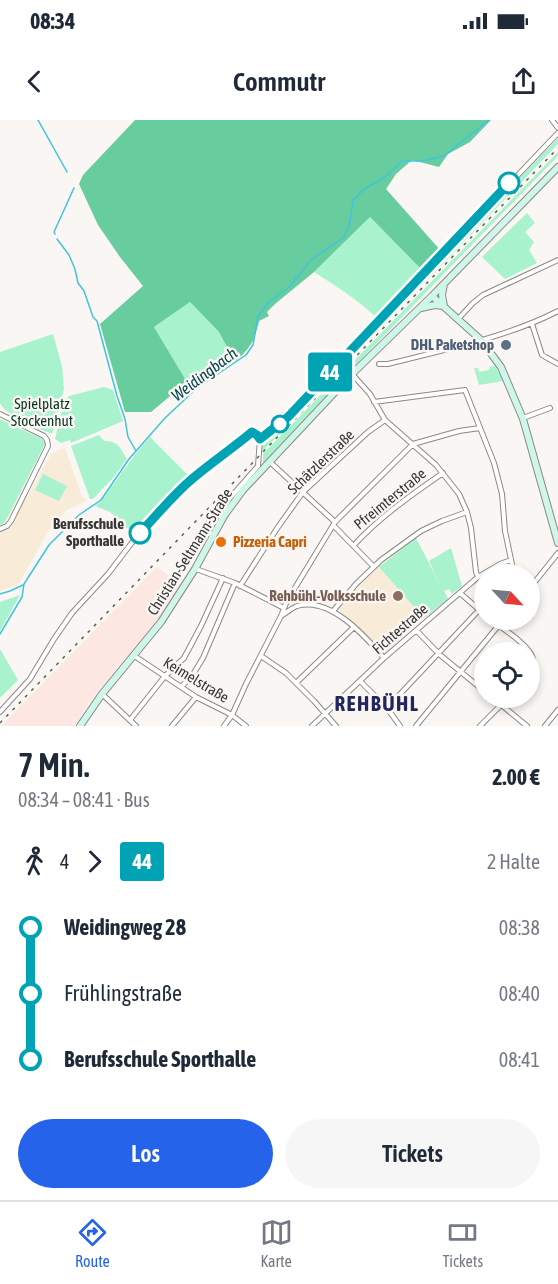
<!DOCTYPE html>
<html lang="de">
<head>
<meta charset="utf-8">
<style>
  :root { --surface:#fff; --page:#f6f6f7; --text:#1f2937; --muted:#747a83; --line:#e0e1e3; --accent:#2563eb }
  body { margin:0; font-family:"Asap Condensed",sans-serif; background:var(--page); color:var(--text); height:100vh; display:flex; flex-direction:column; font-size:22px; white-space:nowrap }
  * { box-sizing:border-box; margin:0 }
  p { font-size:20px; color:var(--muted) }
  .icon { flex:none; width:33px; height:33px; fill:none; stroke:currentColor; stroke-width:2; stroke-linecap:round; stroke-linejoin:round }
  .map { position:relative; height:606px; overflow:hidden }
  .sheet { display:flex; flex-direction:column; background:var(--surface); flex:1 }
  .sheet>* { flex:none }
  .badge { padding:0 12px; border-radius:4px; font-size:21px; line-height:39px }
  .needle { width:39px; rotate:116deg }
  .controls { position:absolute; left:474px; top:444px; display:grid; gap:12px }
  .controls a { display:grid; place-items:center; width:66px; height:66px; border-radius:50%; background:var(--surface); box-shadow:0 3px 9px #0003; font-size:30px }
  .map>.badge { position:absolute; translate:-50% -50%; box-shadow:0 0 0 3px #fff }
  .legs { display:flex; align-items:center; gap:9px; height:66px; padding:0 18px; font-size:20px }
  .legs p { margin-inline-start:auto }
  .headline { display:flex; align-items:center; justify-content:space-between; height:102px; padding:0 18px }
  h1 { font-size:33px; font-weight:600; line-height:45px }
  .primary-button { display:flex; gap:12px; margin-top:auto; padding:12px 18px }
  .primary-button a { flex:1; height:69px; border-radius:36px; background:var(--accent); color:#fff; font-size:24px; font-weight:600; line-height:69px; text-align:center }
  .primary-button a+a { background:var(--page); color:var(--text) }
  ul { padding:0 18px; list-style:none }
  li { display:flex; align-items:center; gap:21px; height:66px; font-size:22px }
  li i { display:grid; place-items:center; width:9px; height:100%; margin:0 8px; background:currentColor }
  li i::after { content:''; width:15px; height:15px; margin:-8px; border:4px solid; border-radius:50%; background:var(--surface) }
  li p { margin-inline-start:auto }
  li:first-child i { background:linear-gradient(#0000 50%,currentColor 0) }
  li:last-child i { background:linear-gradient(currentColor 50%,#0000 0) }
  .status { display:flex; justify-content:space-between; align-items:center; height:42px; padding:0 30px; background:var(--surface); direction:ltr }
  .status svg { height:16px; fill:currentColor }
  header { display:flex; justify-content:space-between; align-items:center; height:78px; padding:0 18px; background:var(--surface); font-size:27px; font-weight:600 }
  .menu { display:flex; justify-content:space-around; align-items:center; height:84px; border-top:2px solid var(--line); background:var(--surface); font-size:16px; color:var(--muted) }
  .menu a { display:grid; justify-items:center; gap:3px }
  .menu .current { color:var(--accent) }
  .map>svg:first-child { display:block }
  .industrial { fill:#fde7e3 }
  .education { fill:#f8ebd7 }
  .green { fill:#a8f3cd }
  .forest { fill:#68cd9e }
  .lines { fill:none; stroke-linecap:round; stroke-linejoin:round }
  .stream { stroke:#3ec5dd; stroke-width:1.5 }
  .street-casing { stroke:#8b8985; stroke-width:6 }
  .secondary-casing { stroke:#8b8985; stroke-width:8 }
  .street { stroke:#fff; stroke-width:4 }
  .secondary { stroke:#cef7ea; stroke-width:6 }
  .rail { stroke:#5c5b58; stroke-width:1.5; stroke-dasharray:3 6; stroke-linecap:butt }
  .line-1-casing { stroke:#fff; stroke-width:14 }
  .line-1 { stroke:#00a3b4; stroke-width:9 }
  .stop-1-dot { fill:#fff; stroke:#00a3b4; stroke-width:3 }
  .service-dot { fill:#5c6f8a; stroke:#f9f6f3; stroke-width:2 }
  .food-dot { fill:#e8710a; stroke:#f9f6f3; stroke-width:2 }
  .education-dot { fill:#8d6e63; stroke:#f9f6f3; stroke-width:2 }
  .labels { text-anchor:middle; stroke-width:5; stroke-linejoin:round; paint-order:stroke }
  .service-label { font-size:15px; font-weight:bold; fill:#4e5e75; stroke:#f9f6f3; text-anchor:end }
  .park-label { font-size:15px; fill:#093724; stroke:#f9f6f3 }
  .street-label { font-size:15px; fill:#373634; stroke:#f9f6f3 }
  .stop-label { font-size:15px; font-weight:bold; fill:#373634; stroke:#f9f6f3; text-anchor:end }
  .food-label { font-size:15px; font-weight:bold; fill:#c56008; stroke:#f9f6f3; text-anchor:start }
  .education-label { font-size:15px; font-weight:bold; fill:#785e54; stroke:#f9f6f3; text-anchor:end }
  .water-label { font-size:16px; font-style:italic; fill:#05434c; stroke:#f9f6f3 }
  .district-label { font-size:21px; font-weight:bold; letter-spacing:1.5px; fill:#21265f; stroke:#f9f6f3 }
</style>
</head>
<body>
<div class="status"><b>08:34</b><svg viewBox="0 0 49 12"><path d="M0 12V9h3v3zM5 12V6h3v6zM10 12V3h3v9zM15 12V0h3v12zM26 1h20v11H26zM47 4h2v5h-2z"/></svg></div>
<header><svg class="icon" aria-label="back" viewBox="0 0 24 24"><path d="M15 5l-7 7 7 7"/></svg>Commutr<svg class="icon" aria-label="share" viewBox="0 0 24 24"><path d="M12 15V3M7 8l5-5 5 5M5 13v7h14v-7"/></svg></header>
<div class="map">
<svg width="558" height="606" viewBox="0 0 558 606">
  <rect width="100%" height="100%" fill="#f9f6f3"/>
  <path class="industrial" d="M157,447L181,465L167,488L158,500L94,576L74,606H1Z"/>
  <path class="education" d="M65,328L82,376L87,381L66,390L62,395L49,410L18,465L0,471V411L12,404L51,334L61,329Z
    M416,418L448,479L411,509L384,534L357,505L339,491L341,486L376,449Z"/>
  <path class="green" d="M558,18V24L262,332L261,327L264,318L290,299L390,195L468,111Z
    M558,32V36L316,286L263,343V334Z
    M527,93L535,103L525,112L534,122L529,130L537,143L505,159L482,137Z
    M370,97L422,150L377,198C358,180 336,166 314,152Z
    M190,182L219,212L235,242L194,269L187,262L154,207Z
    M53,214L62,246L64,269L52,314C39,308 6,296 0,283V232Z
    M495,246L504,261L479,265L474,248H478L479,252L489,250L490,247Z
    M104,267L113,270L123,301L71,323L70,320L61,323L55,319L64,282L69,276Z
    M0,299L42,319L45,324L5,402L1,405H0Z
    M99,315L104,321C119,321 120,328 127,339L113,358L93,379H90L71,326Z
    M150,317L188,355L162,383L138,411L133,413L110,392L95,386L101,381L137,332Z
    M43,354L67,366L59,381L35,370Z
    M416,418L441,467L429,441L451,428L462,466L452,474L449,469L444,471L448,479L424,498L379,447Z
    M20,475L0,511V482Z
    M0,529L18,560L0,578Z"/>
  <path class="forest" d="M135,0H491L470,22L448,34L439,47L412,40L396,54L386,69L441,131L422,150L370,97L314,152L275,184L267,192L269,196L259,201C254,222 251,227 235,242L219,212L190,182L154,207L187,262L151,292H125L100,204L143,166L120,137L98,105L79,64L83,55Z"/>
  <g class="lines">
    <path class="stream" d="M38,0L67,52
      M55,114L54,112L74,68
      M57,119L69,135L75,149L78,163L84,171L93,197L97,201L117,276L125,299L128,317L136,331
      M0,474L10,471L23,465
      M0,514L22,477L24,464L49,425L79,395L101,380L129,339L165,298L197,268L246,235L253,225L258,196L268,183L290,166L311,140L344,117L350,102L353,80L363,70L385,57L402,41H422L444,36L489,0"/>
    <defs>
      <path id="street" d="M552,0L558,8
        M458,199L473,183L483,175L558,140
        M532,204L542,235L558,244
        M379,244H388C443,230 508,217 558,191
        M352,254L370,274L385,300L436,345L459,374L467,392L471,408L476,452L478,457
        M374,282L465,270L494,343L502,374L505,411L513,449L516,454
        M0,294L44,316L47,320L48,326L11,401L7,406L0,409
        M523,298L550,288
        M270,342L335,402
        M334,406L374,447
        M213,415L209,413L207,408L208,403L258,346L260,319L288,297L302,283L351,230L558,13
        M354,425C380,397 411,375 443,353
        M196,449L235,463L284,488
        M240,466L278,407L303,372L368,312L385,300
        M530,468L558,433
        M460,473L484,494
        M333,491L356,464L381,440L421,411L442,401L467,392
        M281,496C286,493 292,488 297,486C330,476 365,516 384,538
        M491,500C502,508 531,526 533,539C534,544 532,548 530,553
        M417,511L439,534L484,571
        M133,535L196,577L232,595L246,606
        M261,536L286,553L314,581L336,606
        M360,561L387,588L400,606
        M296,563L354,507
        M181,567L192,556L203,538L235,463
        M102,574L136,606
        M493,578L527,606
        M387,588L479,490
        M0,592L30,559L54,519L72,493L108,454L140,412L177,373L193,359L242,322L252,312L260,319
        M130,600L165,556L184,538L201,506L223,458
        M172,606L196,577
        M224,606L232,595L246,564L281,496L287,481L335,402L413,324L459,311L480,308
        M312,606L384,538L478,457L500,444L511,440
        M416,606L503,500
        M480,606L508,578
        M545,606L558,590"/>
      <path id="secondary" d="M432,176L481,220L501,247L523,299L558,423
        M444,186L442,175L444,164
        M421,188L435,185L444,186
        M80,606L102,574L161,502L195,449L224,396L243,370L352,254L432,176L558,47"/>
    </defs>
    <use href="#street" class="street-casing"/>
    <use href="#secondary" class="secondary-casing"/>
    <use href="#street" class="street"/>
    <use href="#secondary" class="secondary"/>
    <path class="rail" d="M0,603L558,28"/>
  </g>
  <g class="lines">
    <defs>
      <path id="line-1" d="M140,413C157,395 173,375 192,359C212,342 233,328 252,312L257,315L260,319L288,297L509,63"/>
    </defs>
    <use href="#line-1" class="line-1-casing"/>
    <use href="#line-1" class="line-1"/>
  </g>
  <g class="stop-1-dot">
    <circle cx="509" cy="63" r="10"/>
    <circle cx="280" cy="304" r="8"/>
    <circle cx="140" cy="413" r="10"/>
  </g>
  <circle class="service-dot" cx="506" cy="225" r="6"/>
  <circle class="food-dot" cx="221" cy="422" r="6"/>
  <circle class="education-dot" cx="398" cy="476" r="6"/>
  <g class="labels">
    <g class="service-label">
      <text x="494" y="230">DHL Paketshop</text>
    </g>
    <g class="park-label">
      <text x="42" y="289">Spielplatz<tspan x="42" dy="17">Stockenhut</tspan></text>
    </g>
    <g class="street-label">
      <text transform="translate(321 342) rotate(-44)" y="5">Schätzlerstraße</text>
      <text transform="translate(390 379) rotate(-39)" y="5">Pfreimterstraße</text>
      <text transform="translate(190 432) rotate(-58)" y="5">Christian-Seltmann-Straße</text>
      <text transform="translate(400 509) rotate(-41)" y="5">Fichtestraße</text>
      <text transform="translate(196 560) rotate(31)" y="5">Keimelstraße</text>
    </g>
    <g class="stop-label">
      <text x="124" y="409">Berufsschule<tspan x="124" dy="17">Sporthalle</tspan></text>
    </g>
    <g class="food-label">
      <text x="233" y="427">Pizzeria Capri</text>
    </g>
    <g class="education-label">
      <text x="386" y="481">Rehbühl-Volksschule</text>
    </g>
    <g class="water-label">
      <text transform="translate(204 254) rotate(-37)" y="6">Weidingbach</text>
    </g>
    <g class="district-label">
      <text x="377" y="591">REHBÜHL</text>
    </g>
  </g>
</svg>
<div class="controls">
<a><svg class="needle" viewBox="-14 -14 28 28"><path d="M0-13l5 13h-10z" fill="#e53935"/><path d="M0 13l5-13h-10z" fill="#747a83"/></svg></a>
<a><svg class="icon" aria-label="locate" viewBox="0 0 24 24"><circle cx="12" cy="12" r="6"/><path d="M12 2v4M12 18v4M2 12h4M18 12h4"/></svg></a>
</div>
<b class="badge" style="left:330px;top:252px;background:#00a3b4;color:#fff">44</b>
</div>
<section class="sheet">
<div class="headline"><div><h1>7 Min.</h1><p>08:34 – 08:41 · Bus</p></div><b>2.00 €</b></div>
<div class="legs"><svg class="icon" aria-label="walk" viewBox="0 0 24 24"><circle cx="13" cy="4" r="2"/><path d="M13 8l-2 6 4 7M11 14l-3 7M7 12l3-4h3l4 4"/></svg>4<svg class="icon" aria-label="forward" viewBox="0 0 24 24"><path d="M9 5l7 7-7 7"/></svg><b class="badge" style="background:#00a3b4;color:#fff">44</b><p>2 Halte</p></div>
<ul>
<li><i style="color:#00a3b4"></i><b>Weidingweg 28</b><p>08:38</p></li>
<li><i style="color:#00a3b4"></i><span>Frühlingstraße</span><p>08:40</p></li>
<li><i style="color:#00a3b4"></i><b>Berufsschule Sporthalle</b><p>08:41</p></li>
</ul>
<div class="primary-button"><a>Los</a><a>Tickets</a></div>
</section>
<nav class="menu">
<a class="current"><svg class="icon" aria-label="directions" viewBox="0 0 24 24"><path d="M12 3l9 9-9 9-9-9zM9 14v-3h6M13 9l2 2-2 2"/></svg>Route</a>
<a><svg class="icon" aria-label="map" viewBox="0 0 24 24"><path d="M3 6l6-2 6 2 6-2v14l-6 2-6-2-6 2zM9 4v14M15 6v14"/></svg>Karte</a>
<a><svg class="icon" aria-label="tickets" viewBox="0 0 24 24"><path d="M3 7h18v10H3zM15 7v10"/></svg>Tickets</a>
</nav>
</body>
</html>
